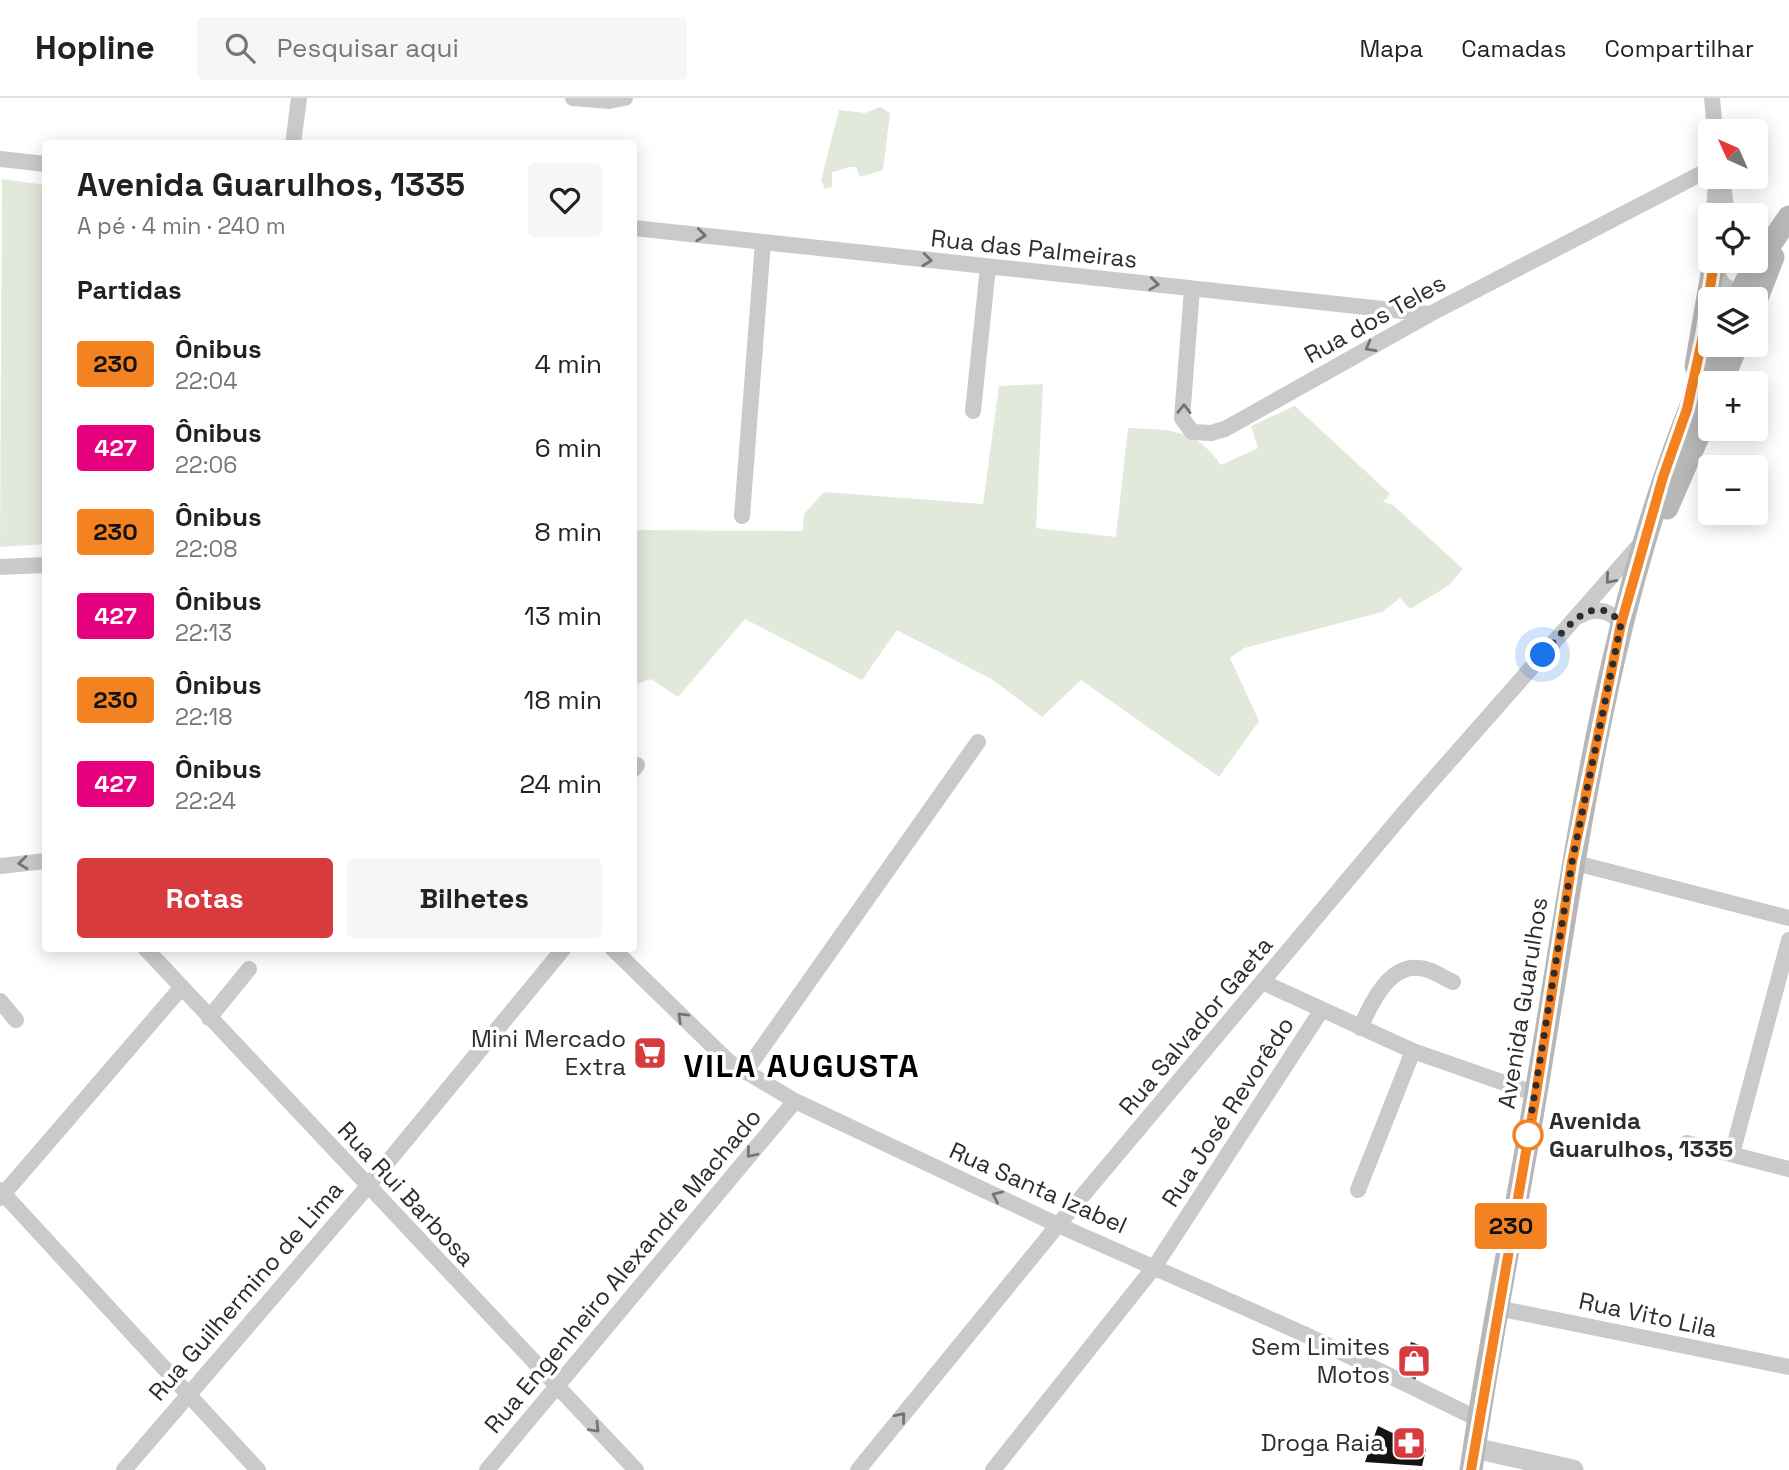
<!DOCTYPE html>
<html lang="pt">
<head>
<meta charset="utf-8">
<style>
  :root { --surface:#fff; --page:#f6f6f6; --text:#222; --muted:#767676; --line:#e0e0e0; --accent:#d83b3e }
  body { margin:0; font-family:"Space Grotesk",sans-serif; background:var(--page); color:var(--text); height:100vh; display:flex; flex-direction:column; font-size:26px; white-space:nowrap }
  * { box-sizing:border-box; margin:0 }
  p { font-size:23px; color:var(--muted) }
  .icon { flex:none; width:38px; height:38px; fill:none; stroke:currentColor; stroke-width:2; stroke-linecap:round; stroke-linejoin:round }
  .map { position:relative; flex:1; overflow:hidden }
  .side { position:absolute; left:42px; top:42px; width:595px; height:812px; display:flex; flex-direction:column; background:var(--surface); border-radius:7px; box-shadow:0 4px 18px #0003 }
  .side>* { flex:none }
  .badge { padding:0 14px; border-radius:5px; font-size:24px; line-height:46px }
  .needle { width:46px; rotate:315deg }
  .controls { position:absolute; left:1698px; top:21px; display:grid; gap:14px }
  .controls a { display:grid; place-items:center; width:70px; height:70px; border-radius:7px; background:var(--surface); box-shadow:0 4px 18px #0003; font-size:35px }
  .you { position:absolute; width:35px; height:35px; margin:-18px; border:5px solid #fff; border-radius:50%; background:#1a73e8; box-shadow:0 0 0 10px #1a73e833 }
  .map>.badge { position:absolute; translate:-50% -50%; box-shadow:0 0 0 4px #fff }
  h2 { padding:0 35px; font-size:26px; line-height:63px }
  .round { display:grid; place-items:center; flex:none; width:74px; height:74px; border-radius:7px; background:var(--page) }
  .headline { display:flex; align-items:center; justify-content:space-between; height:119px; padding:0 35px }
  h1 { font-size:33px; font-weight:700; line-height:52px }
  .cta { display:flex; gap:14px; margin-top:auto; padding:14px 35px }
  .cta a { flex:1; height:80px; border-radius:7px; background:var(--accent); color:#fff; font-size:28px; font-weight:700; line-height:80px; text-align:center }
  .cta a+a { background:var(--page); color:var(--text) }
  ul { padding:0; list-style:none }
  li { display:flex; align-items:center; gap:21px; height:84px; padding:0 35px }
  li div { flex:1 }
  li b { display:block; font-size:26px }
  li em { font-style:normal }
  li .badge { min-width:77px; font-weight:700; text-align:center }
  header { display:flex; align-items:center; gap:42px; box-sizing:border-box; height:98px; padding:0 35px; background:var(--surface); border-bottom:2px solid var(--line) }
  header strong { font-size:33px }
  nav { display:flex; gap:38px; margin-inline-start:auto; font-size:24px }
  .search { width:490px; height:63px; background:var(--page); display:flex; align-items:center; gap:18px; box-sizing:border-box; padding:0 24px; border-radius:7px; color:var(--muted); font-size:26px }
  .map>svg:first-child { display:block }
  .green { fill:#e2e9db }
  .building { fill:#141414 }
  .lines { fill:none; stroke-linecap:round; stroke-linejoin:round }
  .minor { stroke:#cacaca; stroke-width:16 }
  .tertiary { stroke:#cacaca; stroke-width:21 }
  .secondary { stroke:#b7b7b7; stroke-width:23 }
  .oneway { stroke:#747474 }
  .line-casing { stroke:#fff; stroke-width:16 }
  .line { stroke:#f58220; stroke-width:10 }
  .walk { stroke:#2d2d2d; stroke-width:7; stroke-dasharray:0 12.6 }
  .stop-dot { fill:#fff; stroke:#f58220; stroke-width:3.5 }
  .labels { text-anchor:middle; stroke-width:7; stroke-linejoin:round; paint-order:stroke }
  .street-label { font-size:24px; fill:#2d2d2d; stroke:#fff }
  .poi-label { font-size:24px; fill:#2d2d2d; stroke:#fff; text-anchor:end }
  .stop-label { font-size:24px; font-weight:bold; fill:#2d2d2d; stroke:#fff; text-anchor:start }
  .district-label { font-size:32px; font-weight:bold; letter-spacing:2px; fill:#000; stroke:#fff }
</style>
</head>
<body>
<header>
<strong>Hopline</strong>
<div class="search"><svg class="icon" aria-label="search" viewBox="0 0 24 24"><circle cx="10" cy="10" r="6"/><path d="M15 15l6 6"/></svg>Pesquisar aqui</div>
<nav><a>Mapa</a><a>Camadas</a><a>Compartilhar</a></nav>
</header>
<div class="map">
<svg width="1789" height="1372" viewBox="0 0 1789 1372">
  <rect width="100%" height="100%" fill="#fff"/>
  <path class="green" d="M880,9L890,15L883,72L860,79L856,69C847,68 841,73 832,74V89L825,91L821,82L839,12L865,15Z
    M2,81L45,87L46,446L0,449Z
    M1043,286L1036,430L1116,439L1128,330C1171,332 1195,330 1221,367L1258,350L1251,328L1295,308L1390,396L1383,404L1393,407L1463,471L1448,488L1410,511L1400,500L1382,514L1244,550L1230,560L1259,623L1219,679L1081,582L1042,619L993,582L897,532L862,582L745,521L678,599L651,581L634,587V432L803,433L804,416L824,394L983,406L999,288Z"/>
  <path class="building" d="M1411,1244L1428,1250L1415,1282L1401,1276Z
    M1378,1328L1426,1351L1422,1368L1365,1364Z"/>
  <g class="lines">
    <path class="minor" d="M573,0L609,3L625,0
      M1712,0L1715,33
      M293,46L299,0
      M0,61L46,66
      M1722,79L1727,117
      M1714,117L1716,79
      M634,130L1430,216
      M1714,166L1721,184L1741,201
      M1192,191L1182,320L1192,334L1211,335L1225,331L1430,216L1710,71
      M973,313L988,169
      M742,418L763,144
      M0,469L46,467
      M1579,518C1595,509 1610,511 1621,526
      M634,671L637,667
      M1572,764L1789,820
      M0,768L46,763
      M145,850L636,1372
      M612,850L728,963L795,1003L1058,1127L1304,1236L1478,1321
      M1262,884L1413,953L1536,996
      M0,903L16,922
      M209,920L249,871
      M1360,930C1370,908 1388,867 1418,870C1430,870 1442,879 1453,884
      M745,974L978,644
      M1687,1045L1789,1071
      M1732,1056L1789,842
      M0,1092L258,1372
      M1358,1092L1413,953
      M0,1100L181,890
      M1497,1210L1789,1269
      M124,1372L368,1088L564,850
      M487,1372L795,1003
      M858,1372L1058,1127L1408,710L1642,444
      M993,1372L1155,1168L1321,913"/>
    <path class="tertiary" d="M1474,1350L1573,1372"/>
    <path class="secondary" d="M1737,201L1752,173L1789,119
      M1755,205L1773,159
      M1696,268L1714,164
      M1721,285L1737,247
      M1667,410L1710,311
      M1471,1372C1489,1246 1515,1120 1536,995C1579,741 1609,482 1717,247"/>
  </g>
  <defs><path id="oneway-chevron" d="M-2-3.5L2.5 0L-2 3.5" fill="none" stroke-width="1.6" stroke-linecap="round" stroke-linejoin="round" transform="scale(1.75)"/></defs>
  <g class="oneway">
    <use href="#oneway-chevron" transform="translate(701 137) rotate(6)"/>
    <use href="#oneway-chevron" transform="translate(927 162) rotate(6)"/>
    <use href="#oneway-chevron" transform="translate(1154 186) rotate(7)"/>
    <use href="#oneway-chevron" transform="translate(1370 249) rotate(151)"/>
    <use href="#oneway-chevron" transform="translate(1184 311) rotate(-89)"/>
    <use href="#oneway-chevron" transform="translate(1610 481) rotate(131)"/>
    <use href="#oneway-chevron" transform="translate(23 765) rotate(174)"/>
    <use href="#oneway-chevron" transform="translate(682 919) rotate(-136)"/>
    <use href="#oneway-chevron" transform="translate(751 1055) rotate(130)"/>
    <use href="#oneway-chevron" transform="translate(997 1098) rotate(-155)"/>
    <use href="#oneway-chevron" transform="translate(901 1319) rotate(-51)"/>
    <use href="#oneway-chevron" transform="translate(595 1330) rotate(46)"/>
  </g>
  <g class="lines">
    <defs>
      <path id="line" d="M1471,1372L1536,996L1572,764L1621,526L1663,379L1687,311L1703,238L1714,163"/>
    </defs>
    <use href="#line" class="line-casing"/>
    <use href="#line" class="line"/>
    <path class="walk" d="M1528,1037L1572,764L1621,526C1594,488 1561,536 1543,557"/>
  </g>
  <defs>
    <symbol id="supermarket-square" viewBox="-11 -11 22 22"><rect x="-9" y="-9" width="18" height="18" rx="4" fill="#d83b3e" stroke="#fff"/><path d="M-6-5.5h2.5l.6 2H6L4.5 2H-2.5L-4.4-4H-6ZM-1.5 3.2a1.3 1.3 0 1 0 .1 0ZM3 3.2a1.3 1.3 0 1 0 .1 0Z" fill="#fff"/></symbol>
    <symbol id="shop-square" viewBox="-11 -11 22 22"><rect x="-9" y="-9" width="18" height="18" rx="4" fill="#d83b3e" stroke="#fff"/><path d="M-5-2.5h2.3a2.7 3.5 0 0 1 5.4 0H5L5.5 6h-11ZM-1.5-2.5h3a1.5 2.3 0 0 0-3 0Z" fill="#fff"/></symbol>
    <symbol id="pharmacy-square" viewBox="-11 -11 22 22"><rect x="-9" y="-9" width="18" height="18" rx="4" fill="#d83b3e" stroke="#fff"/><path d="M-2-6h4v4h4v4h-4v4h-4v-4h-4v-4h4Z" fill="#fff"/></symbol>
  </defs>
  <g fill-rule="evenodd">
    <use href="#supermarket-square" x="631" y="936" width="38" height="38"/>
    <use href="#shop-square" x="1395" y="1244" width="38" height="38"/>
    <use href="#pharmacy-square" x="1390" y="1326" width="38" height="38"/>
  </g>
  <circle class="stop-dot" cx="1528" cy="1037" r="14"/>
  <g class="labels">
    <g class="street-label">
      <text transform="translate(1034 151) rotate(6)" y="8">Rua das Palmeiras</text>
      <text transform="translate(1375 221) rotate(-29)" y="8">Rua dos Teles</text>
      <text transform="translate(1523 905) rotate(-81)" y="8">Avenida Guarulhos</text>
      <text transform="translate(1196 928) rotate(-50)" y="8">Rua Salvador Gaeta</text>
      <text transform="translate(1228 1014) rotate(-57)" y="8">Rua José Revorêdo</text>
      <text transform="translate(1038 1090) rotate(24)" y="8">Rua Santa Izabel</text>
      <text transform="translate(406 1096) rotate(47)" y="8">Rua Rui Barbosa</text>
      <text transform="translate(623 1173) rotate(-50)" y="8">Rua Engenheiro Alexandre Machado</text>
      <text transform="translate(246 1193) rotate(-49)" y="8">Rua Guilhermino de Lima</text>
      <text transform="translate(1648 1217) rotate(12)" y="8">Rua Vito Lila</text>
    </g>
    <g class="poi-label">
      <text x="626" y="949">Mini Mercado<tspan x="626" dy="28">Extra</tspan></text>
      <text x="1390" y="1257">Sem Limites<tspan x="1390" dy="28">Motos</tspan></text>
      <text x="1384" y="1353">Droga Raia</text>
    </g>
    <g class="stop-label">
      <text x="1549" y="1031">Avenida<tspan x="1549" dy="28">Guarulhos, 1335</tspan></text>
    </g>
    <g class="district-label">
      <text x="802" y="979">VILA AUGUSTA</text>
    </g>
  </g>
</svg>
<div class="controls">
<a><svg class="needle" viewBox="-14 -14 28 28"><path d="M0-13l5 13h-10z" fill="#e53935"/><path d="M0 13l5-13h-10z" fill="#767676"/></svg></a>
<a><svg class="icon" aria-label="locate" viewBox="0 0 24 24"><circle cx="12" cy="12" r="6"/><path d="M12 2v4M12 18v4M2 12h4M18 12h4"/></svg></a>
<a><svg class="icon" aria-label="layers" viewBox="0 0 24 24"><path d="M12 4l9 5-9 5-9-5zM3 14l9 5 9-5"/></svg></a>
<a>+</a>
<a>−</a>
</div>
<div class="you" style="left:1543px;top:557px"></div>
<b class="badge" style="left:1511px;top:1128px;background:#f58220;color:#111">230</b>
<section class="side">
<div class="headline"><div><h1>Avenida Guarulhos, 1335</h1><p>A pé · 4 min · 240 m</p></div><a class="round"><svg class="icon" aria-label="heart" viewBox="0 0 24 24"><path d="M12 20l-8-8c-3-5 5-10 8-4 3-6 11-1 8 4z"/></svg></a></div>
<h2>Partidas</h2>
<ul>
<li><span class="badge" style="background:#f58220;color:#111">230</span><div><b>Ônibus</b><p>22:04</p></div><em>4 min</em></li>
<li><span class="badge" style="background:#e6007e;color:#fff">427</span><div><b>Ônibus</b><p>22:06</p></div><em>6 min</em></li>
<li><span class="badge" style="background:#f58220;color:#111">230</span><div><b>Ônibus</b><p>22:08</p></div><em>8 min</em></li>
<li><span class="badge" style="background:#e6007e;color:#fff">427</span><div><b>Ônibus</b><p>22:13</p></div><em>13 min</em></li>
<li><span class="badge" style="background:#f58220;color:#111">230</span><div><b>Ônibus</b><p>22:18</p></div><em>18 min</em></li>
<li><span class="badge" style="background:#e6007e;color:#fff">427</span><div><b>Ônibus</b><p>22:24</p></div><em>24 min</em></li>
</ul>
<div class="cta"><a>Rotas</a><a>Bilhetes</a></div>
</section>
</div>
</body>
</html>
